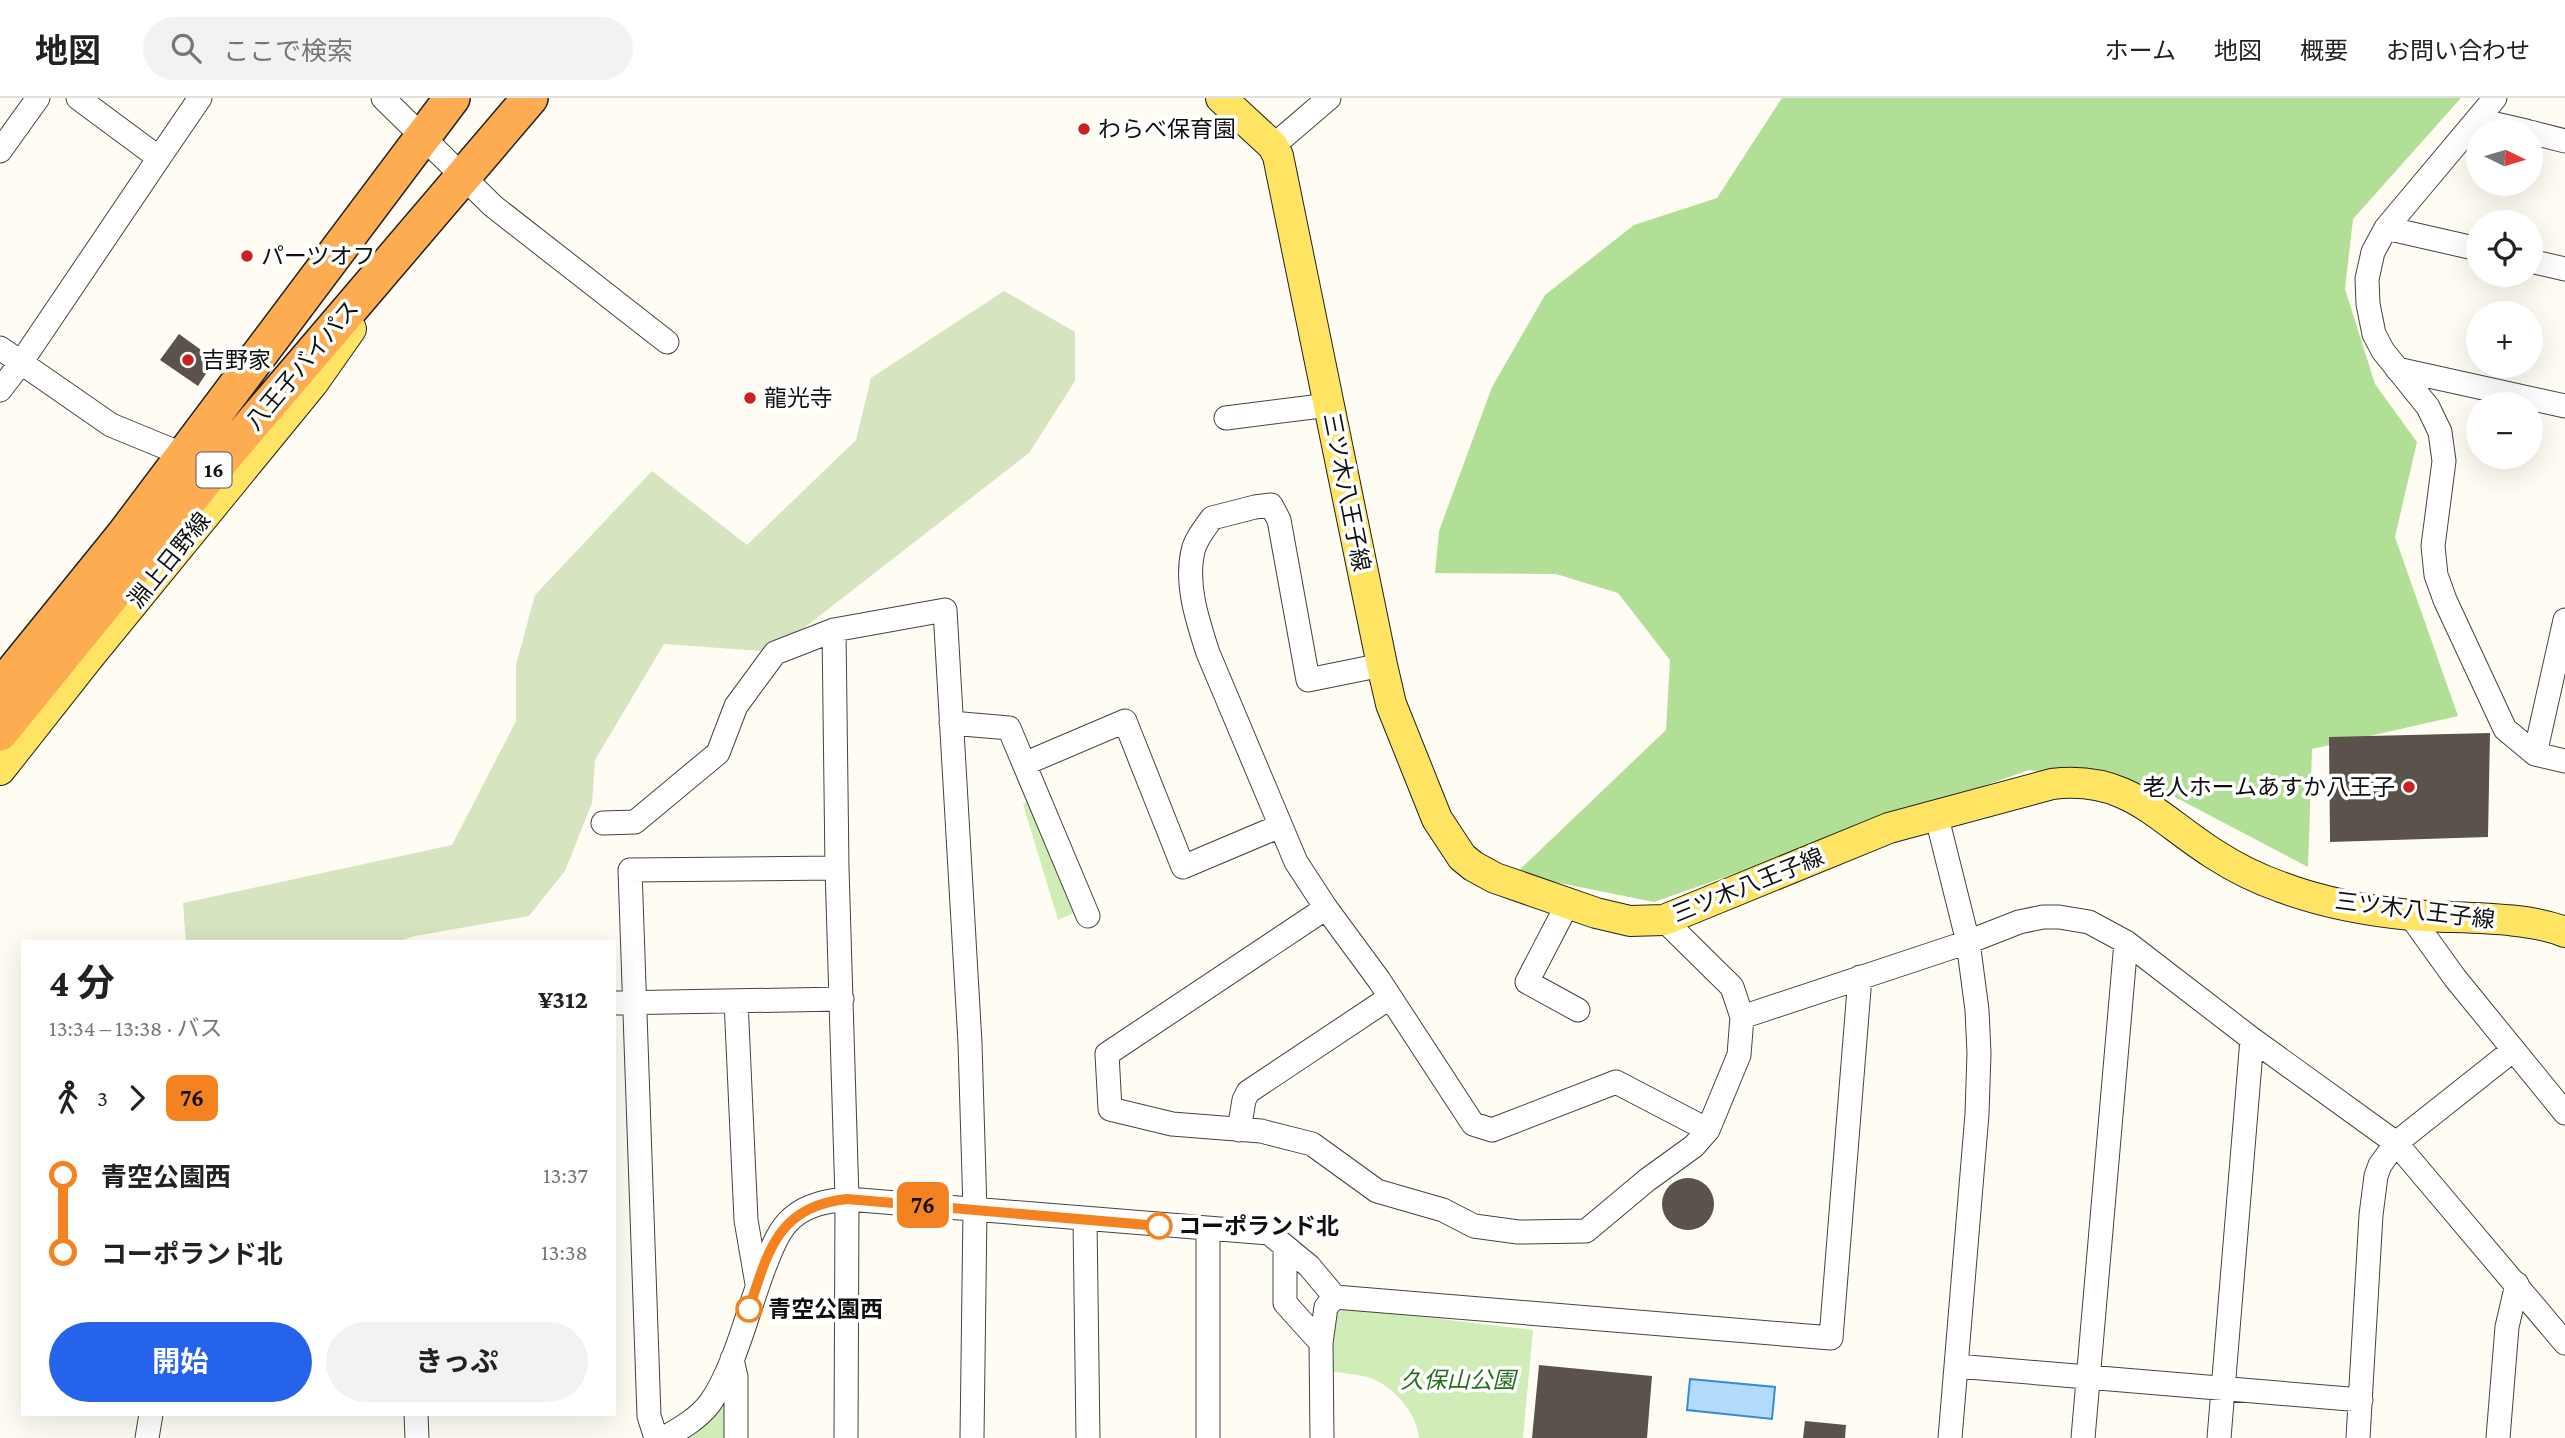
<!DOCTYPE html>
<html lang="ja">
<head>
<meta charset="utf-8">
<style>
  :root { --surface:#fff; --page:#f2f2f2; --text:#222; --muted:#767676; --line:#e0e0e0; --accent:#2563eb }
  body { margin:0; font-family:"Crimson Pro","Noto Sans JP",serif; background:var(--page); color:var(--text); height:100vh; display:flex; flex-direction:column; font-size:26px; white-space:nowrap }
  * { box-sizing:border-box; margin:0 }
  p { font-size:23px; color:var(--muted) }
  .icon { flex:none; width:38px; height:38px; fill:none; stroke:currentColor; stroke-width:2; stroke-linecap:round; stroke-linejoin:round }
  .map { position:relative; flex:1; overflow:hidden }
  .panel { position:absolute; left:21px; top:842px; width:595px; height:476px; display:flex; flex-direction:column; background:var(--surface); border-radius:0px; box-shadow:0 7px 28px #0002 }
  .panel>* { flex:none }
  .badge { padding:0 14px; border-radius:10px; font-size:24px; line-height:46px }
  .needle { width:46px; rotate:95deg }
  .controls { position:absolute; left:2466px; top:21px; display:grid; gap:14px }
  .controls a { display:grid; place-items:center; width:77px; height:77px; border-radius:50%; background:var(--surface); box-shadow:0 7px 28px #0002; font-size:35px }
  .map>.badge { position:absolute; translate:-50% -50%; box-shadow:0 0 0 4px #fff }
  .legs { display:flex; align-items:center; gap:10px; height:77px; padding:0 28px; font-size:23px }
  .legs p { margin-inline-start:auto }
  .overview { display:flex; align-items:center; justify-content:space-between; height:119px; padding:0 28px }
  h1 { font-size:38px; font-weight:700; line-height:52px }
  .button { display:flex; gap:14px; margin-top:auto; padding:14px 28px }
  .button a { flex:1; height:80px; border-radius:42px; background:var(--accent); color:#fff; font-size:28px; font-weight:700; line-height:80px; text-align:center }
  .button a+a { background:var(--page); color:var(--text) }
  ul { padding:0 28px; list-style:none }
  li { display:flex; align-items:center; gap:24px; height:77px; font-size:26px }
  li i { display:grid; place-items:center; width:10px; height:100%; margin:0 9px; background:currentColor }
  li i::after { content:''; width:18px; height:18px; margin:-9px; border:5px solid; border-radius:50%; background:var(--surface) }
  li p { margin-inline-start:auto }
  li:first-child i { background:linear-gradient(#0000 50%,currentColor 0) }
  li:last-child i { background:linear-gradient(currentColor 50%,#0000 0) }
  header { display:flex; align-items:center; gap:42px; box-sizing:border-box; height:98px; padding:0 35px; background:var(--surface); border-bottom:2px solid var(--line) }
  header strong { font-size:33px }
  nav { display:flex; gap:38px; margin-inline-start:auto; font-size:24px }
  .search { width:490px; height:63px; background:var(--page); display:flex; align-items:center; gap:18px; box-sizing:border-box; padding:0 24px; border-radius:38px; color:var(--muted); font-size:26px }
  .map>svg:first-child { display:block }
  .green { fill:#d0edb8 }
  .forest { fill:#b2df96 }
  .cemetery { fill:#d6e4c0 }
  .water { fill:#b3dbfb; stroke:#348bd8; stroke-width:2 }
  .building { fill:#5a524b }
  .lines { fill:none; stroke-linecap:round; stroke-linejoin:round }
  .minor-casing { stroke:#434343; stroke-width:25 }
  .major-casing { stroke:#212121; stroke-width:32 }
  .highway-casing { stroke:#212121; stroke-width:38 }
  .minor { stroke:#fff; stroke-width:23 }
  .major { stroke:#ffe463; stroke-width:30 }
  .highway { stroke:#feac51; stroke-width:35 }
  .line-1-casing { stroke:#fff; stroke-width:16 }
  .line-1 { stroke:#f58220; stroke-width:10 }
  .poi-dot { fill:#cc201c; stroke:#fff; stroke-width:2.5 }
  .stop-1-dot { fill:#fff; stroke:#f58220; stroke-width:3.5 }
  .labels { text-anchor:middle; stroke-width:7; stroke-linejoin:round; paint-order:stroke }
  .shield { fill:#fff; stroke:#585858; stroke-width:2 }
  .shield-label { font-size:21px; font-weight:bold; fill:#101010 }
  .poi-label { font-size:23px; fill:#101010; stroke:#fff; text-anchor:start }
  .street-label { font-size:23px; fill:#101010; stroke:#fff }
  .stop-label { font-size:23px; font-weight:bold; fill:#101010; stroke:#fff; text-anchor:start }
  .park-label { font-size:23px; font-style:italic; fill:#266e1a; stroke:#fff }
</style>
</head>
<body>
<header>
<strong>地図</strong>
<div class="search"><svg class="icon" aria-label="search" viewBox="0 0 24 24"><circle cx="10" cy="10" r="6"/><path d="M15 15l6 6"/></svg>ここで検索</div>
<nav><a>ホーム</a><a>地図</a><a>概要</a><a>お問い合わせ</a></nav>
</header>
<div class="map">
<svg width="2565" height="1340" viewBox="0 0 2565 1340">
  <rect width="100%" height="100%" fill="#fffdf3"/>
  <path class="green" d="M1037,697L1085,810L1058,822L1023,706Z
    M1342,1209L1533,1232L1523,1340H1419C1417,1315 1392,1286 1367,1279C1355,1276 1341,1275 1328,1273L1334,1215Z
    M732,1261L736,1340H664L685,1328Z"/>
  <path class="forest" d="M1782,0H2461L2353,121L2345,191L2375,286L2417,344L2395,439L2458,618L2312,651L2308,769L2154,688L2029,672L1654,804L1515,776L1666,632L1670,562L1618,495L1556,476L1435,475L1439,433L1492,289L1545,197L1634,127L1717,100Z"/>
  <path class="cemetery" d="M1004,193L1075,234V283L1029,355L773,554L664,546L595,662L592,705L565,773L529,818L415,838L399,843L186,844L183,805L452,747L516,623V567L535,497L652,373L747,447L856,342L871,280Z"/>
  <path class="water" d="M1690,1281L1775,1289L1772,1321L1687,1312Z"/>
  <path class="building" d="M179,236L215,262L198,288L160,262Z
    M2490,635L2488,739L2330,744L2329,639Z
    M1662 1106a26 26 0 1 1 52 0a26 26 0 1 1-52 0Z
    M1539,1267L1652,1278L1647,1340H1532Z
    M1805,1323L1846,1327L1845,1340H1803Z"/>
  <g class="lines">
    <defs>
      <path id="minor" d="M383,0L493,108L667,244
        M2495,0L2386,130L2373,154L2367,181L2368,206L2374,236L2383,253L2428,309L2440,334L2444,363L2433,448L2436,477L2445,502L2505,631L2535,656L2565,663
        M2478,22L2526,33
        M2530,34L2565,43
        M1273,48L1329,0
        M0,53L38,0
        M159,60L200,0
        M2386,130L2478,151
        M2530,163L2565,171
        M0,250L111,327L184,357
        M2397,271L2565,308
        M0,292L20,266L159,60L78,0
        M1226,320L1329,307
        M1382,567L1308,582L1279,422L1271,407L1255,409L1212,420C1205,430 1195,442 1193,453C1185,486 1198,524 1208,555L1296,764L1326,810L1379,882L1473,1026L1492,1032L1616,984L1708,1032
        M951,625L1009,630L1088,818
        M2535,656L2565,522
        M1024,666L1125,623L1183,769L1280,728
        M1936,716L1968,844L1977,912L1979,955L1977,1016L1950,1340
        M603,725L635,724L718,655L736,608L775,555L834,532L945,512L970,945L975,1112L972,1340
        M837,770L847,1101L846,1340
        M1568,805L1527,884L1578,912
        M1326,810L1107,956L1110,1011L1172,1026L1261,1033L1312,1046L1377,1093L1443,1112L1474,1128L1518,1134L1586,1133L1647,1082L1694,1048L1708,1032L1739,957L1742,919L1732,889L1664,822
        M2409,816L2455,880L2565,1015
        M736,903L746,1122L757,1186
        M614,905L842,901
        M1742,919L1968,844L2019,824L2043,819H2059L2089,824L2126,844L2252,941L2396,1045L2565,1245
        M1239,1032L1244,1002L1248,994L1389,900
        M1085,1122L1088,1340
        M1208,1132V1340
        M1285,1150V1205L1321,1245
        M1335,1199L1831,1240L1860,879
        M732,1261L736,1279V1340
        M1956,1268L2361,1302
        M416,1316L417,1340
        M147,1340L151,1316
        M656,1340L649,1318L630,772L837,770L834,532
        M664,1340C680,1331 699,1320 710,1305C736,1268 749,1207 766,1165C772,1150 779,1131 792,1120C808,1106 828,1103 847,1101L1269,1135L1309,1168L1335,1199L1326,1209L1321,1245L1322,1340
        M2083,1340L2126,844
        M2219,1340L2252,941
        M2358,1340L2371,1117L2376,1078L2380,1067L2396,1045L2512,953
        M2498,1340L2507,1229L2517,1186"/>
      <path id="major" d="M1221,0L1273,48L1278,58L1382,567L1391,606L1437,721L1462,759L1473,768L1495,780L1596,815L1630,823L1664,822L1889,730L2052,686C2128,677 2157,720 2214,756C2234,769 2258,781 2281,789C2321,804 2368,813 2411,817C2458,821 2522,817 2565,834
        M0,672L89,559L313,285L351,231"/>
      <path id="highway" d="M0,590L124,437L452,0
        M0,635L223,360L530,0"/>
    </defs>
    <use href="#minor" class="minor-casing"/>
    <use href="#major" class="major-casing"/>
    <use href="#highway" class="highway-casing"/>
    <use href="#minor" class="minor"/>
    <use href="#major" class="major"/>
    <use href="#highway" class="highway"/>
  </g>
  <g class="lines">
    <defs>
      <path id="line-1" d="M749,1211C768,1153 778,1108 847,1101L1159,1128"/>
    </defs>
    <use href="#line-1" class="line-1-casing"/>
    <use href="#line-1" class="line-1"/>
  </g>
  <g class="poi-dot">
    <circle cx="1084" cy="31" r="7"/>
    <circle cx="247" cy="158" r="7"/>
    <circle cx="188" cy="262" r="7"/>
    <circle cx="750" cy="300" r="7"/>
    <circle cx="2409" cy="689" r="7"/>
  </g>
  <g class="stop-1-dot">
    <circle cx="1159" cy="1128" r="12"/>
    <circle cx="749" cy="1211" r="12"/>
  </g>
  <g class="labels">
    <rect class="shield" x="196.5" y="354.5" width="35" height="35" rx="5"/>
    <g class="shield-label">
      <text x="214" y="379">16</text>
    </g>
    <g class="poi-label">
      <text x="1098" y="39">わらべ保育園</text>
      <text x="261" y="166">パーツオフ</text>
      <text x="202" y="270">吉野家</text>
      <text x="764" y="308">龍光寺</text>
      <text x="2395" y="697" text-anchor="end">老人ホームあすか八王子</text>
    </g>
    <g class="street-label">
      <text transform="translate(302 267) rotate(-50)" y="8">八王子バイパス</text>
      <text transform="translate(1347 394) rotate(79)" y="8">三ツ木八王子線</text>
      <text transform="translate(169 462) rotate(-51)" y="8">淵上日野線</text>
      <text transform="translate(1748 787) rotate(-22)" y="8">三ツ木八王子線</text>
      <text transform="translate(2415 812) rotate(7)" y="8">三ツ木八王子線</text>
    </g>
    <g class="stop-label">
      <text x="1178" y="1136">コーポランド北</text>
      <text x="768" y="1219">青空公園西</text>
    </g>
    <g class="park-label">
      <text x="1458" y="1290">久保山公園</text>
    </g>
  </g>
</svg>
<div class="controls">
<a><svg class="needle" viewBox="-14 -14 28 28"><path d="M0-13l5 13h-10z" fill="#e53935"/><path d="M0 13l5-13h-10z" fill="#767676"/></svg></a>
<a><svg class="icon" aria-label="locate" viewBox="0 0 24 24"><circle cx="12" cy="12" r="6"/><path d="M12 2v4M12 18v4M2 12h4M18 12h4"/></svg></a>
<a>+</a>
<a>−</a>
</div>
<b class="badge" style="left:923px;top:1107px;background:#f58220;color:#111">76</b>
<section class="panel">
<div class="overview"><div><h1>4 分</h1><p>13:34 – 13:38 · バス</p></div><b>¥312</b></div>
<div class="legs"><svg class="icon" aria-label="walk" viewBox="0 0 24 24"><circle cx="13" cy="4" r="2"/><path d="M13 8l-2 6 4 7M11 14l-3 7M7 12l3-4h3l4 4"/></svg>3<svg class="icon" aria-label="forward" viewBox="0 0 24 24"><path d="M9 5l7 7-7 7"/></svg><b class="badge" style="background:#f58220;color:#111">76</b></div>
<ul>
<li><i style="color:#f58220"></i><b>青空公園西</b><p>13:37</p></li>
<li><i style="color:#f58220"></i><b>コーポランド北</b><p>13:38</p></li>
</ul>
<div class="button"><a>開始</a><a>きっぷ</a></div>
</section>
</div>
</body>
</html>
